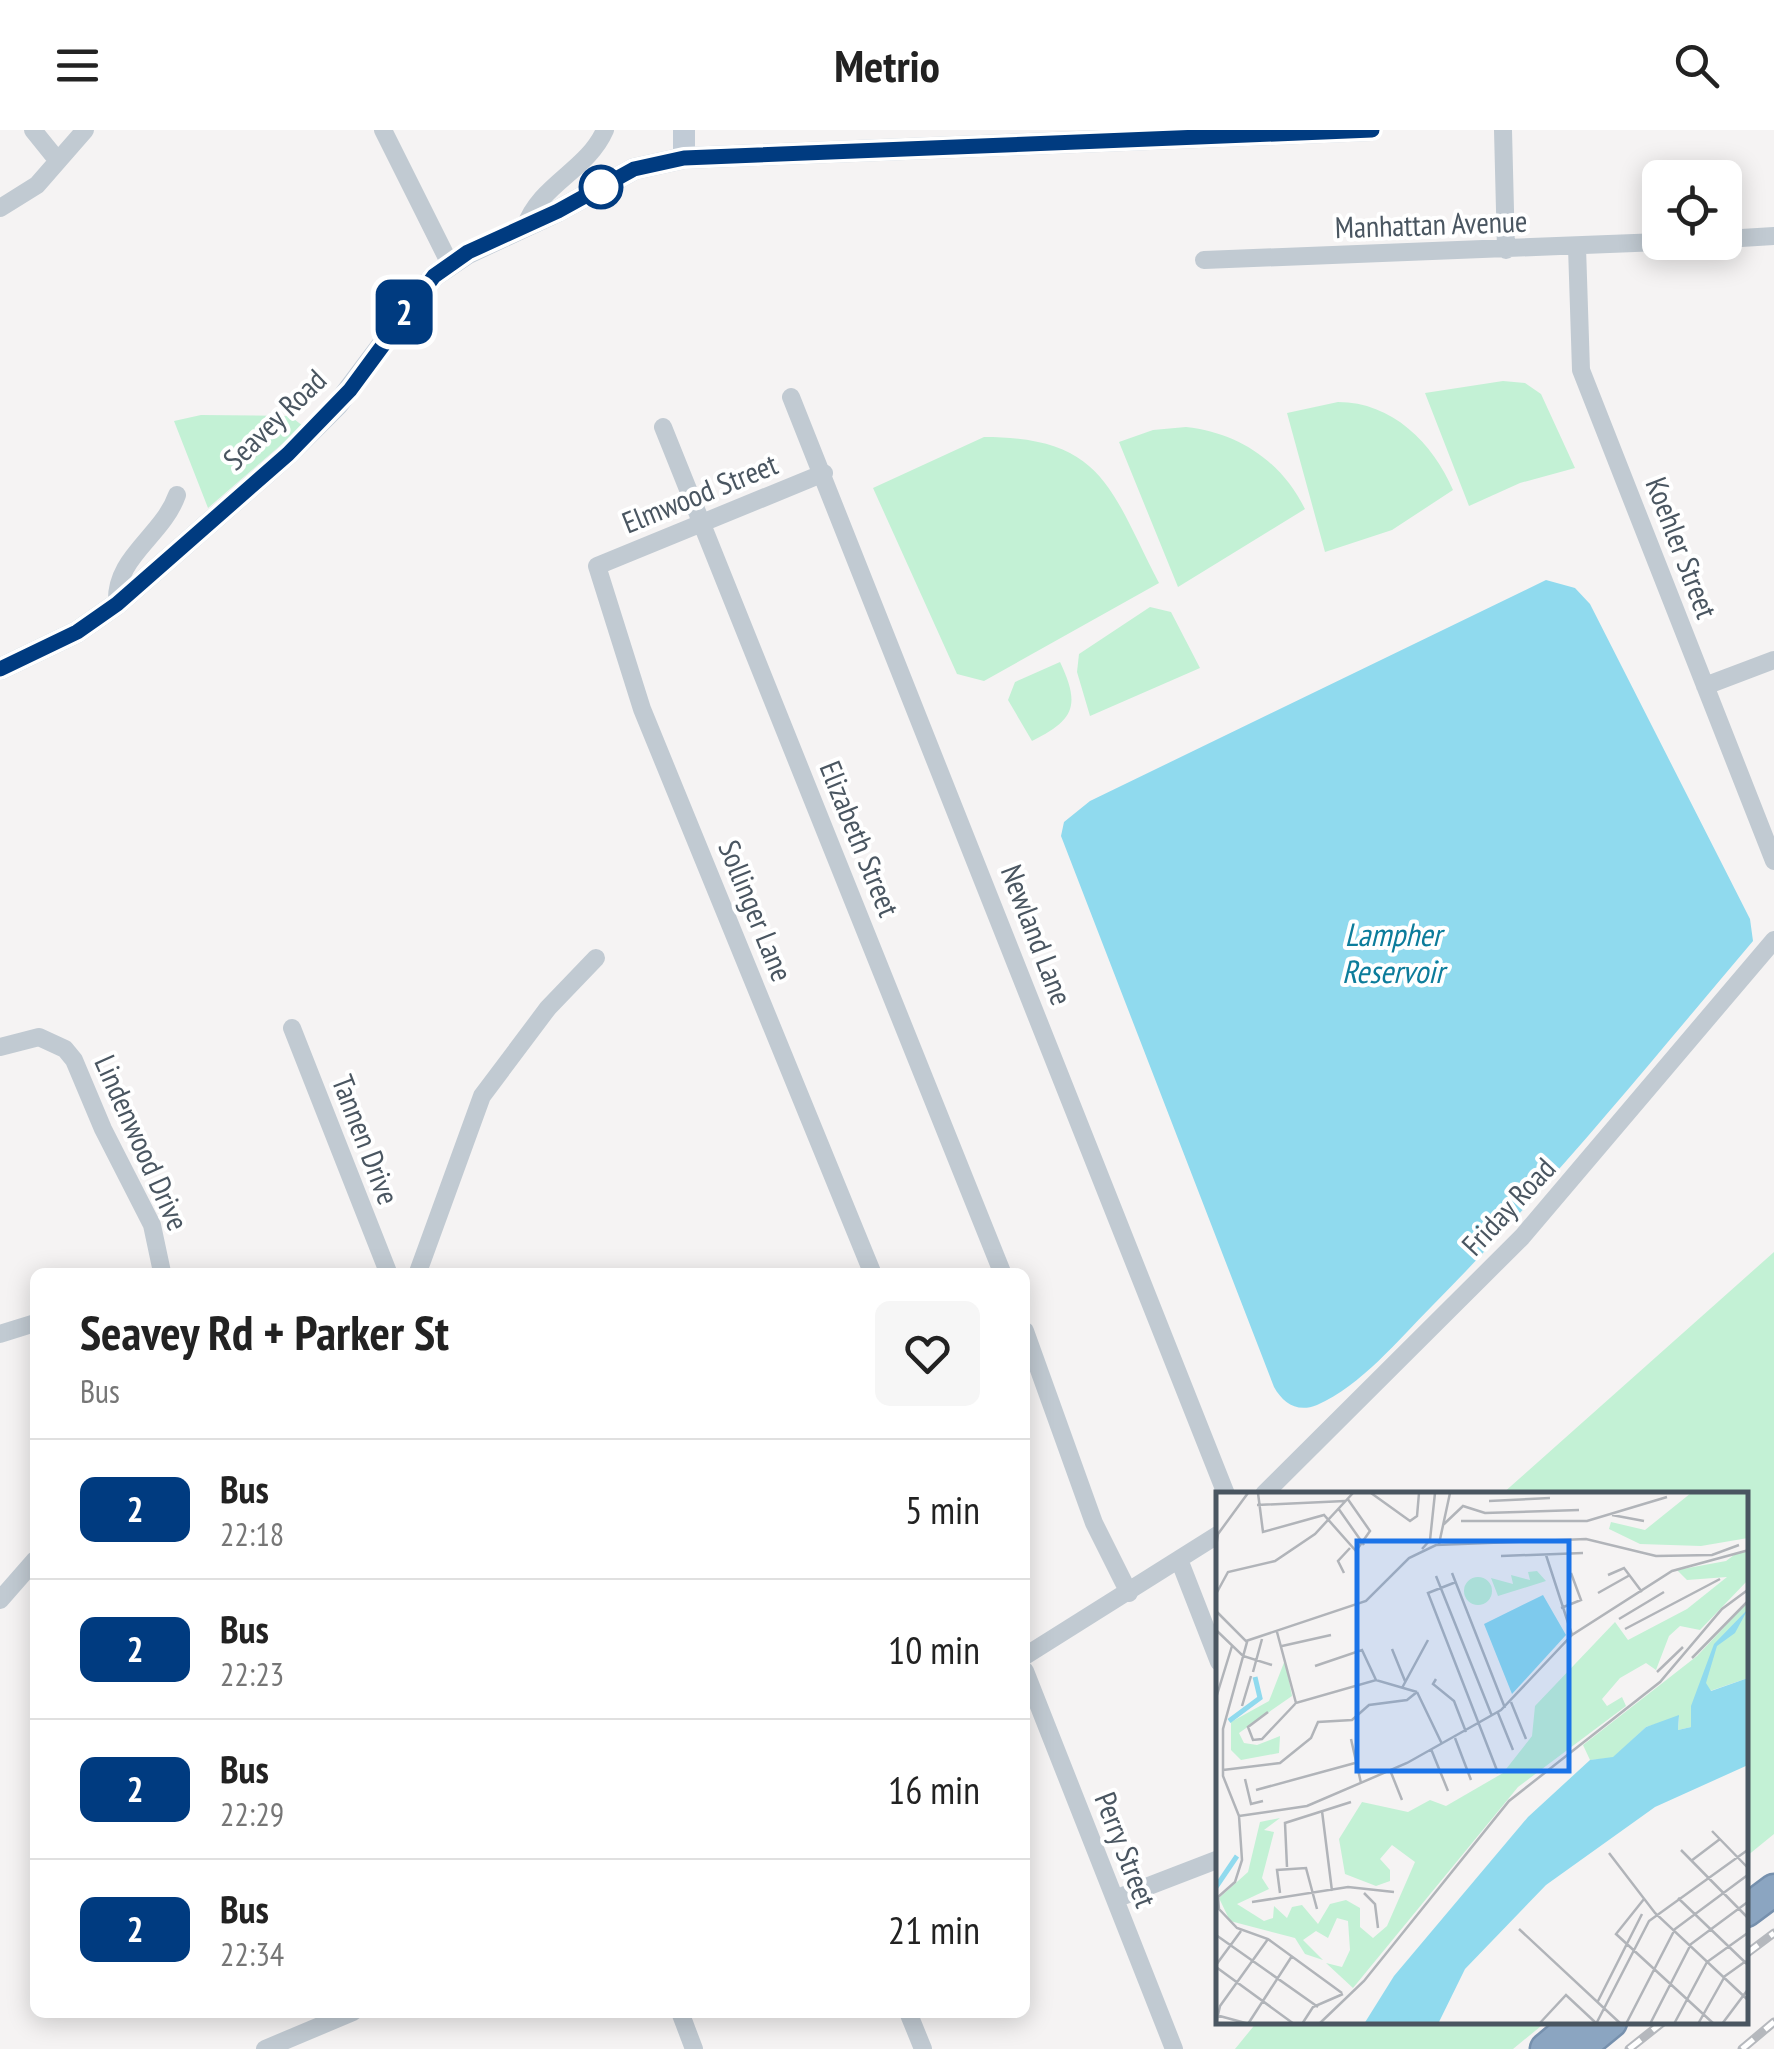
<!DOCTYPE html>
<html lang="en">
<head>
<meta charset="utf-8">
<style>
  :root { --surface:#fff; --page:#f6f6f6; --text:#222; --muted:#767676; --line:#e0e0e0 }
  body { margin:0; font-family:"PT Sans Narrow",sans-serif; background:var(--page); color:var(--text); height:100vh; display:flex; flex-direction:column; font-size:38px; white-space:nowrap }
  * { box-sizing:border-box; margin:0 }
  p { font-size:32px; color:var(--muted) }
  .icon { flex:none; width:55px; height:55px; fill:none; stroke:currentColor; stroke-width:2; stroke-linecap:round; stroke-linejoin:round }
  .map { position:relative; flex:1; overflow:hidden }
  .drawer { position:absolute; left:30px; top:1138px; width:1000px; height:750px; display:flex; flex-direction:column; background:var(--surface); border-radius:15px; box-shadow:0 5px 25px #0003 }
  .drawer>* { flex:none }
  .badge { padding:0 20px; border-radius:15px; font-size:35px; line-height:65px }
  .buttons { position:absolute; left:1642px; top:30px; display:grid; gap:20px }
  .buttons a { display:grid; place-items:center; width:100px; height:100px; border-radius:15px; background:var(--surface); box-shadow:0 5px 25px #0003; font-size:50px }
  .map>.badge { position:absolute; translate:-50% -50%; box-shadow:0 0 0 5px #fff }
  .round { display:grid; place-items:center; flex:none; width:105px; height:105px; border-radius:15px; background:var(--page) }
  .overview { display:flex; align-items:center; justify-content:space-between; height:170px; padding:0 50px }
  h1 { font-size:48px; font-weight:700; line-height:75px }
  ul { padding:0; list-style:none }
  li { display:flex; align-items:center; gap:30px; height:140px; padding:0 50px; border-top:2px solid var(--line) }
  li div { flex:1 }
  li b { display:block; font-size:38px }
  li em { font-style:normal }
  li .badge { min-width:110px; font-weight:700; text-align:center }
  header { display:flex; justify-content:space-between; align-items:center; height:130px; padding:0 50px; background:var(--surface); font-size:45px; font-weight:700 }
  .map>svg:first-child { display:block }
  .green { fill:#c3f1d5 }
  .water { fill:#90daee }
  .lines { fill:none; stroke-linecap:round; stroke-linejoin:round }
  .highway-casing { stroke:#7690ad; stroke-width:35 }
  .street { stroke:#c1cad2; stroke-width:18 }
  .secondary { stroke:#c1cbd6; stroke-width:22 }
  .highway { stroke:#8ba5c1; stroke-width:30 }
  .rail-casing { stroke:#b5b8bd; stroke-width:9 }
  .rail { stroke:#fff; stroke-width:5; stroke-dasharray:15; stroke-linecap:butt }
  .line-casing { stroke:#fff; stroke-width:22 }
  .line { stroke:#003b80; stroke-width:15 }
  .stop-dot { fill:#fff; stroke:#003b80; stroke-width:5 }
  .labels { text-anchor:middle; stroke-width:8; stroke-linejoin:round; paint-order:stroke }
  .street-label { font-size:30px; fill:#4a5661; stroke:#fff }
  .water-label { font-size:32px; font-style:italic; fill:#0c7c9b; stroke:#fff }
  .inset-river { fill:none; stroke:#90daee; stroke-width:5 }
  .inset-road { fill:none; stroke:#b1b4b9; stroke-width:2.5 }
  .view { fill:#1a73e8; fill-opacity:0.15; stroke:#1a73e8; stroke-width:5 }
  .inset-edge { fill:none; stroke:#4a5661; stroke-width:5 }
</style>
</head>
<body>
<header><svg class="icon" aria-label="menu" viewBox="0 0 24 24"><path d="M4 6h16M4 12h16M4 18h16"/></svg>Metrio<svg class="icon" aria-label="search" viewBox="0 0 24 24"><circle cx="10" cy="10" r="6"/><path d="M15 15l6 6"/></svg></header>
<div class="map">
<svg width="1774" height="1919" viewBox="0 0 1774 1919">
  <rect width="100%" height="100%" fill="#f5f3f3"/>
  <path class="green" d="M1503,251L1525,253L1541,264L1575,338L1520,353L1469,376L1425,263Z
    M1338,272C1392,272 1433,313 1453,360L1392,400L1325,422L1287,283Z
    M201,285L290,286L303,296L208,378L174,291Z
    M1186,297C1239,303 1281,331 1305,379L1178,457L1119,312L1153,300Z
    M984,307C1104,307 1110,359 1159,453L984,551L957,544L873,358Z
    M1150,477L1171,482L1200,538L1090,586L1077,542L1079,524Z
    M1060,532C1081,576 1074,590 1032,611L1008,570L1015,552Z
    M1774,1122V1704L1747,1726L1746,1364H1502Z
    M1257,1892H1546L1513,1919H1235Z"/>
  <path class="water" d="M1546,450L1575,458L1590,474L1750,789L1753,811C1648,935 1546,1061 1432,1176C1397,1211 1362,1255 1317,1275C1297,1283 1283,1273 1274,1257L1061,706L1064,692L1090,671Z"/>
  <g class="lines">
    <defs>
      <path id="highway" d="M1746,1781L1774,1760
        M1546,1919L1578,1892
        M1578,1919L1611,1892"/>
    </defs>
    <use href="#highway" class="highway-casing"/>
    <path class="street" d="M33,0L58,31
      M383,0L450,134
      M1503,0L1506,120
      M0,78L37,55L85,0
      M525,97C540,54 587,41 605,0
      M1725,109L1774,106
      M1577,117L1581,240L1774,731
      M1204,130L1660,112
      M791,267L1226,1364
      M663,297L1002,1142
      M824,343L597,436L642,579L872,1142
      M117,474C114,427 162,407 177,365
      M1705,556L1774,530
      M292,898L388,1142
      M0,917L39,907L65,919L74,930L103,999L152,1095L162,1142
      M418,1142L482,966L548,878L596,828
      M1025,1201L1094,1393L1129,1463
      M0,1204L35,1193
      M1264,1364L1522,1107L1774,810
      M1180,1432L1219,1532
      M0,1470L35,1430
      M1025,1526L1219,1404
      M1025,1541L1174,1919
      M1115,1769L1219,1729
      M680,1882L694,1919
      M908,1882L923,1919
      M265,1919L353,1882"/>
    <path class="secondary" d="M684,28V0
      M0,539L77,502L117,474L288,324L338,274L434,146L468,123L558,81L634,39L684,28L1371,0"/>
    <use href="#highway" class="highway"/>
    <defs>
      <path id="rail" d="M1746,1824L1774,1803
        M1629,1919L1663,1892
        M1742,1919L1774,1892"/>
    </defs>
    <use href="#rail" class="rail-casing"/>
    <use href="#rail" class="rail"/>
  </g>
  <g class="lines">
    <defs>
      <path id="line" d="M0,539L77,502L117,474L288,324L350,260L434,146L468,122L558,81L634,39L684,28L1372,0"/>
    </defs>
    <use href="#line" class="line-casing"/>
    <use href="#line" class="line"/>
  </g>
  <circle class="stop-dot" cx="601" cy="57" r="20"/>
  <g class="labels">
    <g class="street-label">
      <text transform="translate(1431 95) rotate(-2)" y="10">Manhattan Avenue</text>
      <text transform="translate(275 290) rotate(-44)" y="10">Seavey Road</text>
      <text transform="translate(700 364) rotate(-22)" y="10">Elmwood Street</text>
      <text transform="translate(1681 418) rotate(69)" y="10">Koehler Street</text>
      <text transform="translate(859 709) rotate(68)" y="10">Elizabeth Street</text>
      <text transform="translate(755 781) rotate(68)" y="10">Sollinger Lane</text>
      <text transform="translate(1036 805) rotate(69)" y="10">Newland Lane</text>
      <text transform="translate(365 1010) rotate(69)" y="10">Tannen Drive</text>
      <text transform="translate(141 1013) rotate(66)" y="10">Lindenwood Drive</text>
      <text transform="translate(1509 1077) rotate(-47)" y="10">Friday Road</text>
      <text transform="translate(1125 1720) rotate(69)" y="10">Perry Street</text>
    </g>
    <g class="water-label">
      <text x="1393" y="816">Lampher<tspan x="1393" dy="37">Reservoir</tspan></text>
    </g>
  </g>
  <g transform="translate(1216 1362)">
    <rect width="532" height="532" fill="#f5f3f3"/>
    <path d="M475,1H532V46L485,54L424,52L393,37L395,30L429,38ZM522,60H532V88L484,138L464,134L453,144L440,178L430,171L404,186L386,207L391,214L406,205L410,214L302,295L137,496L110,471L126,475L134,458L132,429L121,426L112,446L100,439L87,448L107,468L89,462L79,446L14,429L3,406L32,380L44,330L64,326L48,338L58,340L46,386L53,397L21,412L48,429L57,426L58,414L71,426L76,415L86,413L102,432L114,412L130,408L144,416V435L157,446L171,434L199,370L176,353L164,367L174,378V389L160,394L129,382L123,347L146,310L192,320L214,308L230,314L287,281L316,244L319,214L399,130L412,148L471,117L511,85L471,88L461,78L510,69ZM321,79L330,89L282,104L275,86L297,92L295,83L314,88L312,80ZM248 99a14 14 0 1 1 28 0a14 14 0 1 1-28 0ZM532,110V186L494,199L485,195L475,235L462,238L463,225L430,235L397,266L374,268L367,253L481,164ZM69,168L76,204L23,241L28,251L41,253L64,244L63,261L25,268L15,258V230L53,209Z" fill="#c3f1d5"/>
    <path d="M327,103L350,143L296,202L268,132ZM532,117L519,141L501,154L490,191L495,199L532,186V273L439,315L330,393L249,477L222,532H148L178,484L312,325L374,268L397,265L430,235L463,223L462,238L475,235V214L498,152Z" fill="#90daee"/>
    <path class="inset-river" d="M13,229L44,206L39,185M0,395L21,364"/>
    <path class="inset-road" d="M42,1L47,40L108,23L140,59L154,39L131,6M155,1L194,29L201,24L203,1M273,9L334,6M41,13L129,9M122,16L148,53M396,23L428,29M245,29H371L451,5M227,33L247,14L269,21L363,18M223,52L234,1M0,55L2,42L32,1M206,57L214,48L219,1M330,63L356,143M285,64L367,61M128,81L122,69L134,56M236,81L289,216M392,83L408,76L426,100M220,84L276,224M240,90L212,101L282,281M382,101L414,83M0,102L12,80L59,69L99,42L137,1M345,116L365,108L355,81M0,119L31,150L7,237V284L23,324L26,368L19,390L2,405L3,417L21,436L52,447L126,501M403,127L448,100M409,137L504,87M0,138L27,164L56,173M61,140L80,211L160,188L201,200M30,149L150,109L193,66L220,53L370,47L440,64L496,63L523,53M66,154L115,143M176,157L189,189M476,166L533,108M99,174L146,158L160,188M37,180L46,147M441,180L467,155M220,187L217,192L238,209L250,240M186,196L212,148M201,200L226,252M0,206L16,154M295,210L310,247M26,214L35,184M52,220L32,235L37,248L46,247L80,211M282,221L297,258M239,246L255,288M135,247L145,291M215,257L232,299M7,278L64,271L95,246L102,230L136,228L153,213L191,208L201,200M174,278L186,308M29,287L35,312L47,309M40,298L139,271M106,319L116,399M23,324L91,314L191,271L285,218L356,143L456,79L533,58M496,339L533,377M0,345V377M465,358L533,427M393,361L439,421L533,509M475,369L504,347M71,375L69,331L135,310M64,401L61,378L90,376L101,417M148,401L159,412L162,436M462,406L533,474M428,407L400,442L498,532M36,410L132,395L178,400M303,437L405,532M0,443L102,515M0,473L25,439M0,475L78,532M381,511L426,422M0,523L33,532M0,532L4,514L52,447M32,532L76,464M86,532L97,515L127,502M103,532L148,489L293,309L444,190L506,117L533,97M323,532L350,503L380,531M380,532L433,429L533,357M410,532L459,437L533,382M434,532L475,452L533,409M458,532L491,470L533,440M482,532L509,484L530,469M506,532L533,496"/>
    <path class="view" d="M141,49H353V279H141Z"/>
    <rect width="532" height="532" class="inset-edge"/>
  </g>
</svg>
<div class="buttons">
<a><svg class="icon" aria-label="locate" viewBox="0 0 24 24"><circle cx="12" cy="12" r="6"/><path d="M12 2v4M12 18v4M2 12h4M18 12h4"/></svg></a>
</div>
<b class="badge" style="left:404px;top:182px;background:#003b80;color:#fff">2</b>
<section class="drawer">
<div class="overview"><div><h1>Seavey Rd + Parker St</h1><p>Bus</p></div><a class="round"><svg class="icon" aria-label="heart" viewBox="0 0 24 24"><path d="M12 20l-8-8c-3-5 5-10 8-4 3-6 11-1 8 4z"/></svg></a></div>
<ul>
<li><span class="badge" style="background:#003b80;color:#fff">2</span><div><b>Bus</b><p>22:18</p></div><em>5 min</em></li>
<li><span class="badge" style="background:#003b80;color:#fff">2</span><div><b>Bus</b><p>22:23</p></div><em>10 min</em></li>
<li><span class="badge" style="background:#003b80;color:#fff">2</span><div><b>Bus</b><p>22:29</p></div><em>16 min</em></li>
<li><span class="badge" style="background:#003b80;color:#fff">2</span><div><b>Bus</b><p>22:34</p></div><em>21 min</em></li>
</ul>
</section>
</div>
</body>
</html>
